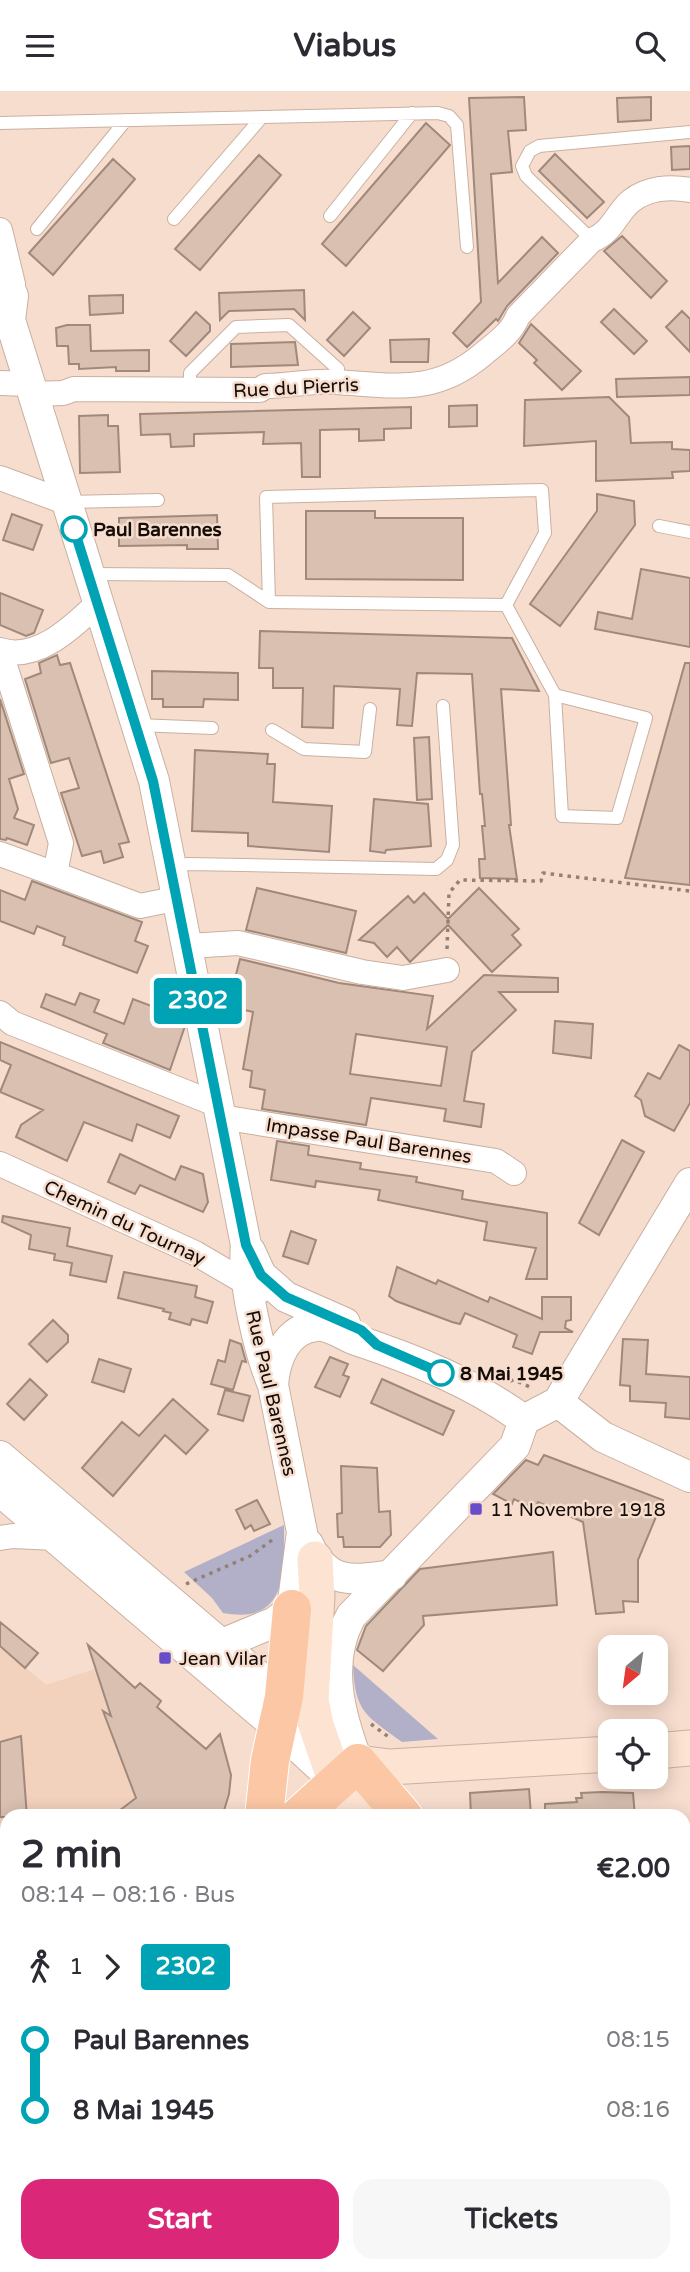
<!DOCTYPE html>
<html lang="en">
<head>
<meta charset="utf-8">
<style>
  :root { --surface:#fff; --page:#f7f7f7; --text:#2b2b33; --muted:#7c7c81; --accent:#db2777 }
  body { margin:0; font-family:"Varela Round",sans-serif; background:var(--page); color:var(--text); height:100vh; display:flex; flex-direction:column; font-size:26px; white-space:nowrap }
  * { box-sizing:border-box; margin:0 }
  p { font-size:23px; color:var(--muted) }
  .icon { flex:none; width:38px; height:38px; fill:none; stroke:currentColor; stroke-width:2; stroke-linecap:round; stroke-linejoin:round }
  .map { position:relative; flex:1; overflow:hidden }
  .drawer { position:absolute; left:0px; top:1718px; width:691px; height:464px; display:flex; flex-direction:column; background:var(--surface); border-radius:21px 21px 0 0; box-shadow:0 4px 18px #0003 }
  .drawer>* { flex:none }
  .badge { padding:0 14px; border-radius:5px; font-size:24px; line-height:46px }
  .needle { width:46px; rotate:209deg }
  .controls { position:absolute; left:598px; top:1544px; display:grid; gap:14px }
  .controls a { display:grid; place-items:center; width:70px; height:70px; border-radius:14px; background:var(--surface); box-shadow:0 4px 18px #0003; font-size:35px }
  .map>.badge { position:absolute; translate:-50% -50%; box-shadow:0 0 0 4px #fff }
  .legs { display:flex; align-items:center; gap:10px; height:77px; padding:0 21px; font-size:23px }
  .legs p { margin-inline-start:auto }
  .summary { display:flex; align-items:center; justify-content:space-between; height:119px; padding:0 21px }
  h1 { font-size:38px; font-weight:700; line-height:52px }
  .button { display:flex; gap:14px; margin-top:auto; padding:14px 21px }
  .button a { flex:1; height:80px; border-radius:21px; background:var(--accent); color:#fff; font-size:28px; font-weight:700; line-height:80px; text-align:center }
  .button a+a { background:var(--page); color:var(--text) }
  ul { padding:0 21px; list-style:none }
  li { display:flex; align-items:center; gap:24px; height:70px; font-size:26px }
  li i { display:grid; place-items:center; width:10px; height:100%; margin:0 9px; background:currentColor }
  li i::after { content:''; width:18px; height:18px; margin:-9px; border:5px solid; border-radius:50%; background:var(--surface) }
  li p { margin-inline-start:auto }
  li:first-child i { background:linear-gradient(#0000 50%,currentColor 0) }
  li:last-child i { background:linear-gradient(currentColor 50%,#0000 0) }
  header { display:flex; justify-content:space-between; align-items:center; height:91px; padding:0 21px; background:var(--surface); font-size:32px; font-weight:700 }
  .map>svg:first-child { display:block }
  .built { fill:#f2d1bd }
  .green { fill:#b1b0c8 }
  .building { fill:#d9c0b1; stroke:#a0897b; stroke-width:2; fill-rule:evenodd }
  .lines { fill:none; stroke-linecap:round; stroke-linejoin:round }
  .service-casing { stroke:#c9b0a1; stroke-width:14 }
  .minor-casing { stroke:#c9b0a1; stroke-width:26 }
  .tertiary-casing { stroke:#c9b0a1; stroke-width:32 }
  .secondary-casing { stroke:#c9b0a1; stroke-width:37 }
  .primary-casing { stroke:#fff; stroke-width:40 }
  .path { stroke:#938176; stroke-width:3.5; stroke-dasharray:3.5 5; stroke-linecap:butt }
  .service { stroke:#fff; stroke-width:12 }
  .minor { stroke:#fff; stroke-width:24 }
  .tertiary { stroke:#fff; stroke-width:30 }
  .secondary { stroke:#fde3d2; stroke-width:35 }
  .primary { stroke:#fbc7a4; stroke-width:38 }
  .line-1-casing { stroke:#fff; stroke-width:16 }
  .line-1 { stroke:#00a3b4; stroke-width:10 }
  .stop-1-dot { fill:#fff; stroke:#00a3b4; stroke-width:3.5 }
  .poi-dot { fill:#674dc7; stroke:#f7ddce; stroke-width:2.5 }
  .labels { text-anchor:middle; stroke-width:5; stroke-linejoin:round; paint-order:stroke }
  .street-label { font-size:19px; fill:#140c07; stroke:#f7ddce }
  .stop-label { font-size:19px; font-weight:bold; fill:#140c07; stroke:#f7ddce; text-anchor:start }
  .poi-label { font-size:19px; fill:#140c07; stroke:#f7ddce; text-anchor:start }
</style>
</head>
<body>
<header><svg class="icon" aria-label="menu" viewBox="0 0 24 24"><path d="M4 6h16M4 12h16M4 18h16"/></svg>Viabus<svg class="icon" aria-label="search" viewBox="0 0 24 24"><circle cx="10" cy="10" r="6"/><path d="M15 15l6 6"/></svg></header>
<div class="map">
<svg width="690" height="2181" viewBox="0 0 690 2181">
  <rect width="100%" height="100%" fill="#f7ddce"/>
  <path class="built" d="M0,1555L46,1594L95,1578L96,1573L135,1597L140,1592L161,1610L157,1616L206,1658L218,1645L227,1663L231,1684L229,1703L221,1725L7,1726V1918L0,1915Z"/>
  <path class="green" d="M284,1434C284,1481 288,1534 223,1522L212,1507L184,1481Z
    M353,1574L438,1648L402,1651C366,1624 355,1622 353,1574Z"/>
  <path class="building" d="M524,6L526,39L508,40L512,81L491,83L498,192L542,146L558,162L507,215L498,230L496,228L467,256L453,242L481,211L469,7Z
    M651,6V29L618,31L617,7Z
    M426,32L450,54L346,175L322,153Z
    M690,55V78L672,79L671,56Z
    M555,63L604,111L587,127L539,80Z
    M259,64L281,84L200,179L175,158Z
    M113,68L135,88L53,184L29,162Z
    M622,145L667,190L651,207L604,160Z
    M304,199L305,229L294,218L229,220L220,229L219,202Z
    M123,204V222L90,224L89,205Z
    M614,218L647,250L634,263L601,231Z
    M682,220L690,228V261L666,236Z
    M196,221L210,234V240L186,265L170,250Z
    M353,221L370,237L344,265L327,249Z
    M531,233L581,280L562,299L534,272L537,269L519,252Z
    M67,234H90L91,260L149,259V280H116V276L79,278V273H69L68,255H57L56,237Z
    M429,248L428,271H391L390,249Z
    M295,251L298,274L231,276V253Z
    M690,286V304L617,306L616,288Z
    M609,306L629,326L631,352L672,351V358L690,359V380L672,381L673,387L596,390V350L524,355L525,309Z
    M477,314V335L449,336V315Z
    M411,316V337L384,338V349L359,350V338L320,339V386H302L301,352L263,353L264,341L194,343V355L171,356L170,343L141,344L140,323Z
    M108,324V335H118L120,381L80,382L79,325Z
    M597,403L634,410L635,434L560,535L530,513L597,420Z
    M306,420H375V427H463V489L306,488Z
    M12,423L42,434L33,459L3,449Z
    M217,424L218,458H187V454L119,455V427Z
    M641,478L690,487V556L595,538L598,521L632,528Z
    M0,502L43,519L34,542L26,545L0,534Z
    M260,540L512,547L539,600L501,598L511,734H509L517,788L480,787L479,768H485L482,735H485L482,703H480L472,583L417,582L412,635L397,634L400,598L334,595L333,637L302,636L303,597H273V577H259Z
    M57,564L60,574L70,572L129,751L119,753L123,766L104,772L101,760L82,765L61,702L79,697L69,667L51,672L25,588L41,582L39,572Z
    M685,572H690V794L625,787Z
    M152,580L238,582V609L204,608L203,616H163V608H152Z
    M0,608L24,683L9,688L18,718L14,727L34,734L27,754L7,747L6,749L0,748Z
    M429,646L432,708L417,709L414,647Z
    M195,659L268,663L267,673H275L273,711L332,715L329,761L248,755V742L192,740Z
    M374,708L428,713L431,755L386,759L385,762L370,760Z
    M32,790L142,831L135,850L148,855L137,882L63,854L65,846L37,835L34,843L0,830V799L25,809Z
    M257,797L356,820L346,862L246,839Z
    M479,797L519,838L512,844L521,854L492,881L448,834L410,871L397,856L387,866L374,852L359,849L408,805L414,812L424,802L448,828Z
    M240,868L339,892L433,905L427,938L484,884L558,887V901H499L516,919L472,961L464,1010L484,1013L481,1036L444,1030L446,1018L371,1007L366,1034L262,1018L265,999L250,996L252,980L243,978L253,921L228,915ZM356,943L447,956L441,995L350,983Z
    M80,902L99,909L94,921L124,933L133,908L183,927L185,935L170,979L103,952L107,943L41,916L46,903L75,914Z
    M555,930L593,933L591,967L553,962Z
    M0,951L179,1025L170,1047L137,1033L132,1050L84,1031L67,1070L16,1046L21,1034L43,1019L0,1001L11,974L0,969Z
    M679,954L690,960V1012L674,1040L645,1025L641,1009L635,1005L648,982L660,988Z
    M622,1049L644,1061L599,1144L579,1132Z
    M277,1050L309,1055L308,1064L361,1072L360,1078L417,1086L416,1091L463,1100L462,1108L547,1122V1188H526L536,1157L484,1149L487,1131L378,1109L380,1099L316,1090L315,1096L271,1089Z
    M120,1063L175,1089L181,1075L203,1083L208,1111L203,1121L140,1094L135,1103L108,1091Z
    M3,1125L70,1137L67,1155L112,1165L106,1191L70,1184L72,1172L54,1169L55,1163L29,1158L31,1144L2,1131Z
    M291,1140L316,1149L308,1173L283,1165Z
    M397,1176L436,1193L438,1189L488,1211L490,1206L542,1228V1206H571V1229L566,1230L565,1237L573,1241H540L532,1263L513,1256L517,1244L465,1222L460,1233L452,1231L396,1210L389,1205Z
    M124,1181L197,1195L195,1206L213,1211L207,1232L192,1228L190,1234L169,1228L171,1222L163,1220L164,1218L118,1207Z
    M53,1229L68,1244V1251L47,1271L29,1253Z
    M623,1248L648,1249L646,1283L690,1286V1328L665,1326L666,1312L630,1310V1295L620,1294Z
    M230,1249L241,1253L246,1271L242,1270L233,1299L211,1293L218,1269L225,1271Z
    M330,1266L348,1273L343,1284L349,1286L340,1306L315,1296Z
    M99,1268L131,1278L124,1301L92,1291Z
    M30,1288L47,1304L24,1329L7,1313Z
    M382,1288L454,1320L443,1344L371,1312Z
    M225,1299L250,1305L243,1330L218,1323Z
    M173,1308L208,1339L186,1363L165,1344L113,1405L82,1377L122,1331L139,1345Z
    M544,1364L663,1409L638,1469V1511L623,1510L624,1521L596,1523L583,1431L538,1411L535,1418L514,1408L512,1413L493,1403L526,1369L538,1374Z
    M341,1375L377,1377L379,1421L390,1420L391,1444L380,1456H344L343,1446H338L337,1423L342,1422Z
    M257,1409L270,1433L254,1440L251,1434L245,1438L236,1419Z
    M553,1461L557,1514L423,1525L424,1534L383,1580L357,1559L366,1535L420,1478Z
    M0,1531L38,1562L25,1577L0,1555Z
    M88,1554L135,1597L140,1592L161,1610L157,1616L206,1658L220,1643L231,1684L229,1703L222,1726H111L136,1707L103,1620L111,1625Z
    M21,1645L27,1726H0V1651Z
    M529,1698L531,1724L471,1726L470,1702Z
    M602,1701L633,1702L635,1726H545V1713L577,1711L576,1707H582L581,1702Z"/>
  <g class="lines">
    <defs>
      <path id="service" d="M0,32L438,22L449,25L457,34L467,156
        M330,125L412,22
        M174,128L262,26
        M37,138L126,29
        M592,149L526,85L522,75L530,60L539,55L690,41
        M190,297V282L236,236L289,234L338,278V290
        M68,411L158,409
        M659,435L690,441
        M89,483L228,484L269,511L506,514L545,442L542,399L266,406L269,511
        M506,514L555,604L562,725L617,727L646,627L555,604
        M137,634L212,637
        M272,639L304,658L365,661L370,618
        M172,776L188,773L436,778L447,769L453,754L443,615
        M0,2085L7,2094
        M73,2175L77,2181"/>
      <path id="minor" d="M0,139L13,193
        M0,292L29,293
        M32,303L63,302L74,298L260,299L265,295C289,295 312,289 335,291C393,294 433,305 482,264C496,252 511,243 518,225L592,149C612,142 617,121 631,110C647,97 670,95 690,99
        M0,387L65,411
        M0,559L61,752L55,783L140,815L179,807
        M0,559C37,571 73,536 98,512
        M0,763L55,783
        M188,855L238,852L362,881L403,887L447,879
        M0,922L12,932L218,1014
        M221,1026L496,1070L514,1082
        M0,1073L195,1162L260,1200
        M0,1447L13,1445L56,1447
        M0,1937L7,1945
        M684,2000H690
        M469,2175L470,2181
        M418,2181L437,2175"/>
      <path id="tertiary" d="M0,175L13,205L10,229
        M0,215L10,229L154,690L246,1154C242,1188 259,1262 273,1294L302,1441L292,1518L275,1531L222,1553
        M250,1160L261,1184L286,1206L345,1232
        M273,1294C275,1268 286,1238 316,1235C329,1233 344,1245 356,1249C416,1269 473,1292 524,1329
        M558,1311L603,1346L690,1386
        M0,1365L295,1616
        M0,1400L278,1637L336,1691
        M308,1453C327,1494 352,1490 392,1484
        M358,1672C340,1625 325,1572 351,1525L515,1355L524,1329L558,1311L690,1092"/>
      <path id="secondary" d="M315,1468L317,1505L311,1609L316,1634L336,1692L365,1726
        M656,1660L690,1657
        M358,1672L390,1676L611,1663
        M684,2121L690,2129"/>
      <path id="primary" d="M264,1726L270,1670L284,1606L292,1518
        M298,1726L358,1672L404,1726
        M0,1990L7,1984
        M684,2098L690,2105"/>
    </defs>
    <use href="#service" class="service-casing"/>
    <use href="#minor" class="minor-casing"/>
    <use href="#tertiary" class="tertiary-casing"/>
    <use href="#secondary" class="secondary-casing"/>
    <use href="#primary" class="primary-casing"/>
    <path class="path" d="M447,858L449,802L460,789L541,790L543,782L690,800
      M510,1290L514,1289L530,1296
      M186,1493L250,1465L275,1447
      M371,1633L390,1647
      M684,2053L690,2060"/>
    <use href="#service" class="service"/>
    <use href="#minor" class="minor"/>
    <use href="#tertiary" class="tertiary"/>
    <use href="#secondary" class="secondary"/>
    <use href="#primary" class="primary"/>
  </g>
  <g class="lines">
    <defs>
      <path id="line-1" d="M74,438L153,690L246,1154L261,1184L286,1206L361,1239L377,1254L441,1282"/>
    </defs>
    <use href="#line-1" class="line-1-casing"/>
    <use href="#line-1" class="line-1"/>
  </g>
  <g class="stop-1-dot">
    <circle cx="74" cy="438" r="12"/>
    <circle cx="441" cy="1282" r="12"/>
  </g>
  <g class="poi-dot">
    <rect x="469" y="1411" width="14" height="14" rx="3.5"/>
    <rect x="158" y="1560" width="14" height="14" rx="3.5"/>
  </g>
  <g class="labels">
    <g class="street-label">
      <text transform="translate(296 296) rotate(-3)" y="7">Rue du Pierris</text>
      <text transform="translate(369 1049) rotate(9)" y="7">Impasse Paul Barennes</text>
      <text transform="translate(125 1131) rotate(25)" y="7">Chemin du Tournay</text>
      <text transform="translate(272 1302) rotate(77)" y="7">Rue Paul Barennes</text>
    </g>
    <g class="stop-label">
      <text x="93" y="445">Paul Barennes</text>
      <text x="460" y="1289">8 Mai 1945</text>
    </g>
    <g class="poi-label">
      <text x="490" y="1425">11 Novembre 1918</text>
      <text x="179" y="1574">Jean Vilar</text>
    </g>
  </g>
</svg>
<div class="controls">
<a><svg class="needle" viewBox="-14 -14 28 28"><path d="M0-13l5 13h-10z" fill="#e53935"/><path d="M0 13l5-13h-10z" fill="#7c7c81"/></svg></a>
<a><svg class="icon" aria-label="locate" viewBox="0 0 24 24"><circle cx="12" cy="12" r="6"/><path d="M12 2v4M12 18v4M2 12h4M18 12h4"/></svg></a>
</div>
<b class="badge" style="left:198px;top:910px;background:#00a3b4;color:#fff">2302</b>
<section class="drawer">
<div class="summary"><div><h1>2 min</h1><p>08:14 – 08:16 · Bus</p></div><b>€2.00</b></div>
<div class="legs"><svg class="icon" aria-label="walk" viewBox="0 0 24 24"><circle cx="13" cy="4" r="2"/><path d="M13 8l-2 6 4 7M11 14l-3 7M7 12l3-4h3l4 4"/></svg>1<svg class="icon" aria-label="forward" viewBox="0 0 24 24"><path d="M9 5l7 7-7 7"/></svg><b class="badge" style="background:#00a3b4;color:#fff">2302</b></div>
<ul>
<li><i style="color:#00a3b4"></i><b>Paul Barennes</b><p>08:15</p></li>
<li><i style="color:#00a3b4"></i><b>8 Mai 1945</b><p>08:16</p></li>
</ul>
<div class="button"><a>Start</a><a>Tickets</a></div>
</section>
</div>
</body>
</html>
